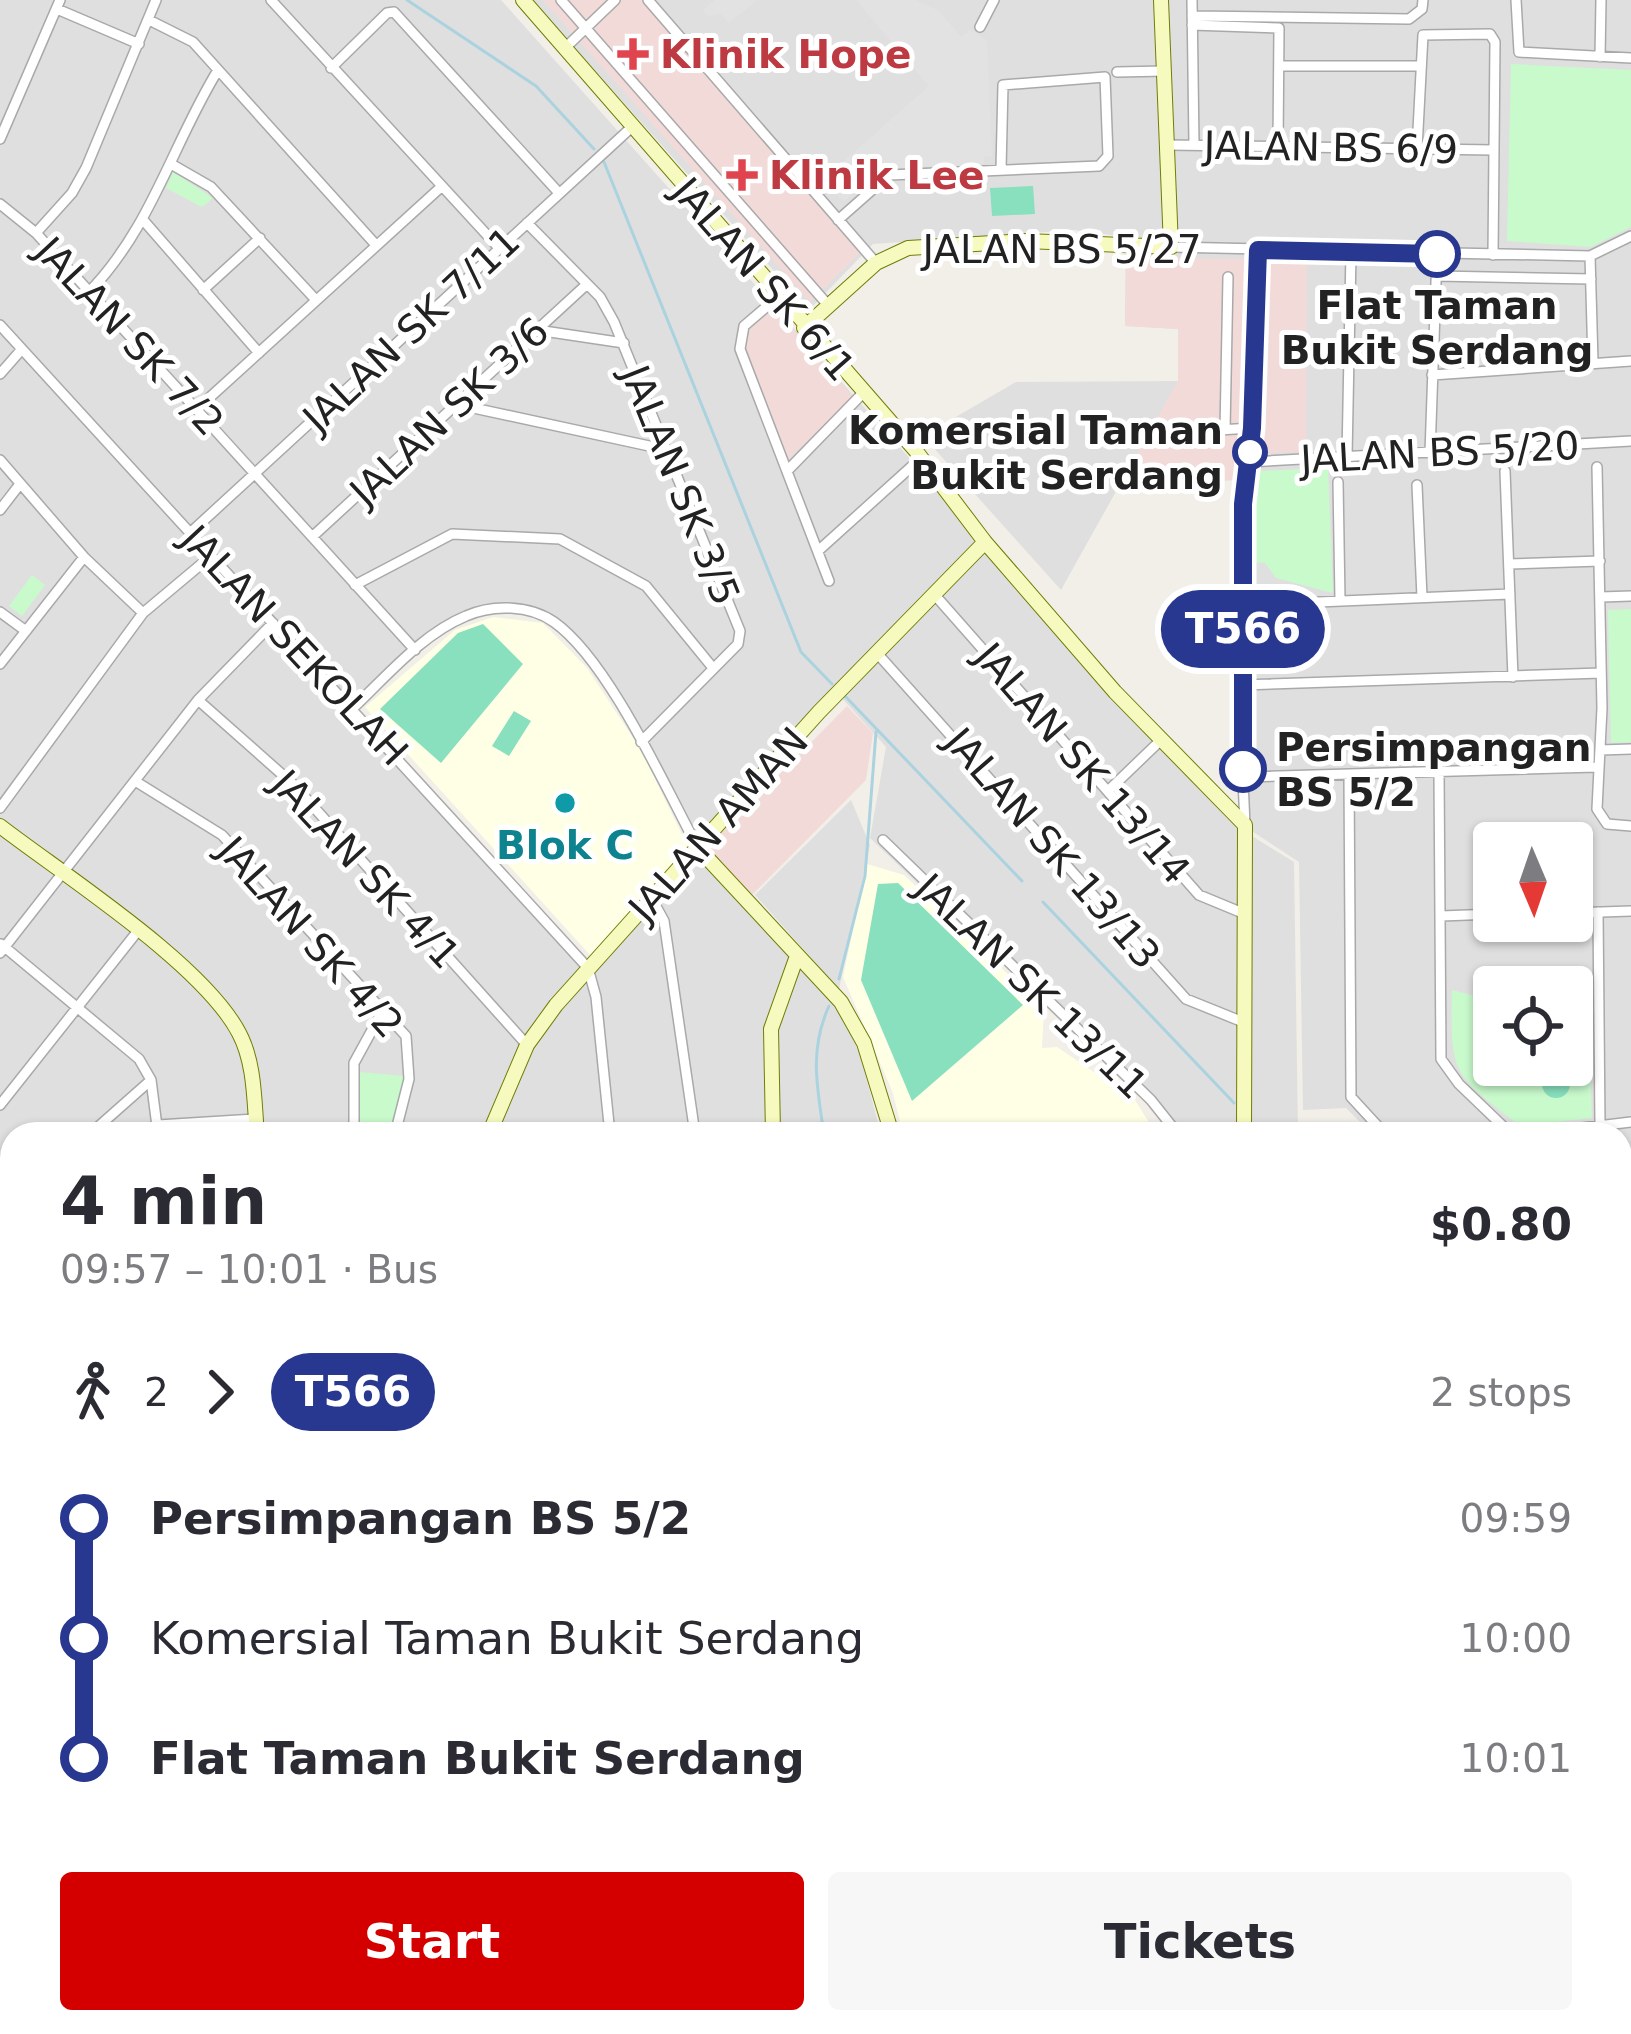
<!DOCTYPE html>
<html lang="en">
<head>
<meta charset="utf-8">
<style>
  :root { --surface:#fff; --page:#f7f7f7; --text:#2b2b33; --muted:#7c7c81; --accent:#d40000 }
  body { margin:0; font-family:"DejaVu Sans",sans-serif; background:var(--page); color:var(--text); height:100vh; display:flex; flex-direction:column; font-size:45px; white-space:nowrap }
  * { box-sizing:border-box; margin:0 }
  p { font-size:39px; color:var(--muted) }
  .icon { flex:none; width:66px; height:66px; fill:none; stroke:currentColor; stroke-width:2; stroke-linecap:round; stroke-linejoin:round }
  .map { position:relative; flex:1; overflow:hidden }
  .sheet { position:absolute; left:0px; top:1122px; width:1632px; height:912px; display:flex; flex-direction:column; background:var(--surface); border-radius:36px 36px 0 0; box-shadow:0 3px 9px #0004 }
  .sheet>* { flex:none }
  .badge { padding:0 24px; border-radius:39px; font-size:42px; line-height:78px }
  .needle { width:78px; rotate:178deg }
  .fabs { position:absolute; left:1473px; top:822px; display:grid; gap:24px }
  .fabs a { display:grid; place-items:center; width:120px; height:120px; border-radius:12px; background:var(--surface); box-shadow:0 3px 9px #0004; font-size:60px }
  .map>.badge { position:absolute; translate:-50% -50%; box-shadow:0 0 0 6px #fff }
  .legs { display:flex; align-items:center; gap:18px; height:132px; padding:0 60px; font-size:39px }
  .legs p { margin-inline-start:auto }
  .head { display:flex; align-items:center; justify-content:space-between; height:204px; padding:0 60px }
  h1 { font-size:66px; font-weight:700; line-height:90px }
  .button { display:flex; gap:24px; margin-top:auto; padding:24px 60px }
  .button a { flex:1; height:138px; border-radius:12px; background:var(--accent); color:#fff; font-size:48px; font-weight:700; line-height:138px; text-align:center }
  .button a+a { background:var(--page); color:var(--text) }
  ul { padding:0 60px; list-style:none }
  li { display:flex; align-items:center; gap:42px; height:120px; font-size:45px }
  li i { display:grid; place-items:center; width:18px; height:100%; margin:0 15px; background:currentColor }
  li i::after { content:''; width:30px; height:30px; margin:-15px; border:9px solid; border-radius:50%; background:var(--surface) }
  li p { margin-inline-start:auto }
  li:first-child i { background:linear-gradient(#0000 50%,currentColor 0) }
  li:last-child i { background:linear-gradient(currentColor 50%,#0000 0) }
  .map>svg:first-child { display:block }
  .residential { fill:#e0dfdf; fill-rule:evenodd }
  .commercial { fill:#f2dad9 }
  .industrial { fill:#ebdbe8 }
  .education { fill:#ffffe5 }
  .park { fill:#c8facc }
  .pitch { fill:#88e0be }
  .parking { fill:#e2e2e2 }
  .lines { fill:none; stroke-linecap:round; stroke-linejoin:round }
  .stream { stroke:#aad3df; stroke-width:3 }
  .river { stroke:#aad3df; stroke-width:18 }
  .street-casing { stroke:#a9a9a9; stroke-width:12 }
  .secondary-casing { stroke:#707d05; stroke-width:16 }
  .street { stroke:#fff; stroke-width:9 }
  .secondary { stroke:#f7fabf; stroke-width:14 }
  .line-1-casing { stroke:#fff; stroke-width:27 }
  .line-1 { stroke:#283890; stroke-width:18 }
  .health-dot { fill:#e0444e; stroke:#fff; stroke-width:4.5 }
  .stop-1-dot { fill:#fff; stroke:#283890; stroke-width:6 }
  .culture-dot { fill:#0f9aa8; stroke:#fff; stroke-width:4.5 }
  .labels { text-anchor:middle; stroke-width:10; stroke-linejoin:round; paint-order:stroke }
  .health-label { font-size:39px; font-weight:bold; fill:#be3a42; stroke:#fff; text-anchor:start }
  .street-label { font-size:39px; fill:#222; stroke:#fff }
  .stop-label { font-size:39px; font-weight:bold; fill:#222; stroke:#fff }
  .culture-label { font-size:39px; font-weight:bold; fill:#0d838f; stroke:#fff }
</style>
</head>
<body>
<div class="map">
<svg width="1631" height="2034" viewBox="0 0 1631 2034">
  <rect width="100%" height="100%" fill="#f2efe9"/>
  <path class="residential" d="M0,0H501L1239,828L1294,862L1298,1134H1173L1145,1100L870,838L886,747L840,696L699,844L835,1003L860,1054L881,1134H12V1757L0,1745ZM527,606L556,619L586,647L698,844L587,971L351,706L458,617Z
    M532,0H1631V1356L1620,1358V1134H1372L1346,1108L1303,1110L1299,862L1241,824L1235,480L1119,486L1061,590L923,436L1016,382L1178,381V329L1125,326L1126,237L1074,230L873,244L809,310ZM1494,843H1572V921H1494ZM1494,987H1572V1065H1494Z
    M851,800L870,845L839,989L755,895Z
    M1620,1959H1631V2034H751L770,2022H1620Z"/>
  <path class="commercial" d="M543,0H644L860,253L810,302Z
    M1126,257L1307,260L1306,452L1240,453L1235,480L1119,486L1178,381V329L1125,326Z
    M772,306L854,398L788,459L742,339Z
    M847,706L873,733L866,780L750,897L706,849Z"/>
  <path class="industrial" d="M1620,1394H1631V1963H1620Z
    M12,1882V1969L0,1963V1890Z
    M114,2022H240L251,2034H114Z
    M384,2022H725L709,2034H378Z
    M1124,2022H1362V2034H1133Z"/>
  <path class="education" d="M493,617L543,623L587,668L641,750L688,847L591,956L365,707L455,630Z
    M867,864L904,875L1044,1009L1042,1048L1057,1047L1135,1100L1156,1134H903L893,1093L843,977Z"/>
  <path class="park" d="M1511,64L1631,70V227L1591,247L1507,241Z
    M173,172L213,198L202,207L166,188Z
    M1328,468L1333,593L1276,578L1265,563L1248,562L1246,483L1260,471Z
    M32,575L45,585L22,616L9,606Z
    M1631,609V742L1611,743L1608,610Z
    M1452,990L1494,1001V1065H1572V1020L1588,1024L1592,1118L1520,1126C1453,1073 1450,1077 1452,990Z
    M359,1072L404,1076L391,1134H360Z
    M0,1745L12,1757V1802L0,1790Z"/>
  <path class="pitch" d="M1033,186L1035,214L992,216L990,188Z
    M483,624L523,664L441,763L380,709L458,633Z
    M514,711L531,721L509,756L492,746Z
    M898,883L1023,1005L912,1101L861,980L878,884Z
    M1542 1084a14 14 0 1 1 28 0a14 14 0 1 1-28 0Z
    M0,1963L12,1969V2022H114V2034H0Z"/>
  <path class="parking" d="M715,0H757L729,23L721,14L708,16L703,10Z
    M856,0H916L939,11L961,37L970,30L987,40L992,156L984,157V164L882,169L844,201L838,196L845,176L837,167L929,86Z"/>
  <g class="lines">
    <path class="stream" d="M407,0L536,86L594,149
      M604,162L801,652L832,684
      M845,696L1022,881
      M1043,902L1234,1103
      M839,979L865,876L876,732
      M824,1134C817,1087 809,1050 829,1006"/>
    <path class="river" d="M0,1798L12,1810
      M298,2022L309,2034"/>
    <defs>
      <path id="street" d="M271,0L499,248
        M561,0L828,305
        M648,0L876,263
        M1192,0L1194,144
        M1516,0L1519,52L1631,58
        M57,9L139,44
        M1192,16L1409,19L1422,9L1423,0
        M149,20L193,42L376,245
        M1192,25L1279,28L1278,144
        M980,27L994,0
        M564,49L615,0
        M1600,57L1601,0
        M1280,66H1420
        M331,68L387,13L394,12L559,193
        M1117,72L1165,71
        M0,139L60,0
        M1169,145L1493,150
        M1417,149L1423,35L1490,34L1495,42L1493,255
        M171,164L211,187L316,300
        M0,204L36,233L415,650
        M838,220L889,175L1099,166L1108,156L1105,77L1003,85L1001,169
        M144,221L259,353
        M527,223L600,297L614,322L740,631L738,644L641,742
        M36,233L72,193L86,168L156,0
        M1171,247L1590,256L1631,236
        M1590,256L1593,363
        M1437,276L1591,279
        M203,290L260,238
        M88,293C151,229 172,145 218,70
        M778,297L744,326L740,349L829,581
        M0,325L588,968L596,997L610,1134
        M537,330L624,343
        M0,374L22,349
        M1432,375L1631,361
        M455,404L663,449
        M197,409L441,187
        M1225,430L1228,277
        M1152,434L1252,428
        M1430,453L1437,254
        M1347,457L1351,252
        M0,460L84,557L143,613
        M1249,462L1631,441
        M1597,467L1602,708L1597,809L1607,824L1631,826
        M788,470L863,393
        M1505,471L1513,677
        M1338,482L1340,600
        M1417,485L1422,597
        M0,510L20,484
        M190,533L633,126
        M312,537L586,285
        M818,551L921,458
        M1509,564L1600,561
        M355,585L452,534L560,539L646,586L713,668
        M934,594L1199,895L1245,914
        M1601,597L1631,596
        M1243,605L1510,594
        M0,612L26,631
        M876,652L1186,999L1243,1022
        M0,664L84,557
        M1242,685L1601,673
        M198,700L294,785L527,1045
        M352,709C386,677 422,634 466,616C493,604 530,605 554,622C609,661 665,787 698,848
        M1600,750L1631,749
        M1439,772L1441,1059L1459,1084L1509,1132L1519,1134
        M1349,775L1351,1097L1385,1134
        M1243,777L1596,767
        M135,781L222,835L406,1036L409,1079L395,1134
        M1110,789L1162,739
        M0,808L143,613L211,556
        M1245,825C1235,632 1252,442 1258,250
        M883,840L1151,1100L1178,1134
        M652,899L664,921L695,1134
        M1598,912L1600,1126
        M1572,913L1631,911
        M1441,916L1494,914
        M1,944L139,1059L151,1080L158,1134
        M0,953L198,700L273,623
        M0,1105L137,932
        M158,1125L255,1119
        M90,1134L151,1080
        M354,1134V1063L383,1010
        M1532,1134L1631,1122
        M1620,1216L1631,1214
        M0,1241L12,1229
        M1620,1307L1631,1306
        M0,1349L12,1345
        M0,1442L12,1436
        M0,1497L12,1547
        M0,1632L12,1626
        M1620,1716H1631
        M0,1726L12,1720
        M0,1732L12,1743
        M0,1951L12,1958
        M1620,1964L1631,1963
        M118,2022L119,2034
        M130,2022L152,2034
        M440,2022H466
        M368,2034L377,2022"/>
      <path id="secondary" d="M523,0L916,451L985,542L1115,692L1245,825L1244,1134
        M804,328L876,263L908,248L1026,241L1171,247L1161,0
        M0,826C65,876 203,964 239,1033C255,1063 254,1101 257,1134
        M698,848L841,1002L864,1043L892,1134
        M489,1134L527,1045L556,1005L819,712L985,542
        M773,1134L771,1029L797,956
        M719,2034L732,2022
        M742,2034L761,2022"/>
    </defs>
    <use href="#street" class="street-casing"/>
    <use href="#secondary" class="secondary-casing"/>
    <use href="#street" class="street"/>
    <use href="#secondary" class="secondary"/>
  </g>
  <g class="lines">
    <defs>
      <path id="line-1" d="M1243,769V504L1252,428L1258,250L1437,254"/>
    </defs>
    <use href="#line-1" class="line-1-casing"/>
    <use href="#line-1" class="line-1"/>
  </g>
  <g class="health-dot">
    <path d="M627 36h12v12h12v12h-12v12h-12v-12h-12v-12h12z"/>
    <path d="M736 157h12v12h12v12h-12v12h-12v-12h-12v-12h12z"/>
  </g>
  <g class="stop-1-dot">
    <circle cx="1437" cy="254" r="21"/>
    <circle cx="1250" cy="452" r="15"/>
    <circle cx="1243" cy="769" r="21"/>
  </g>
  <circle class="culture-dot" cx="565" cy="803" r="12"/>
  <g class="labels">
    <g class="health-label">
      <text x="660" y="68">Klinik Hope</text>
      <text x="769" y="189">Klinik Lee</text>
    </g>
    <g class="street-label">
      <text transform="translate(1331 147) rotate(1)" y="14">JALAN BS 6/9</text>
      <text x="1062" y="263">JALAN BS 5/27</text>
      <text transform="translate(764 279) rotate(49)" y="14">JALAN SK 6/1</text>
      <text transform="translate(411 329) rotate(-43)" y="14">JALAN SK 7/11</text>
      <text transform="translate(130 336) rotate(47)" y="14">JALAN SK 7/2</text>
      <text transform="translate(449 411) rotate(-43)" y="14">JALAN SK 3/6</text>
      <text transform="translate(1440 452) rotate(-3)" y="14">JALAN BS 5/20</text>
      <text transform="translate(681 485) rotate(68)" y="14">JALAN SK 3/5</text>
      <text transform="translate(295 645) rotate(47)" y="14">JALAN SEKOLAH</text>
      <text transform="translate(1083 763) rotate(49)" y="14">JALAN SK 13/14</text>
      <text transform="translate(718 824) rotate(-48)" y="14">JALAN AMAN</text>
      <text transform="translate(1053 848) rotate(49)" y="14">JALAN SK 13/13</text>
      <text transform="translate(366 869) rotate(47)" y="14">JALAN SK 4/1</text>
      <text transform="translate(311 937) rotate(48)" y="14">JALAN SK 4/2</text>
      <text transform="translate(1032 986) rotate(44)" y="14">JALAN SK 13/11</text>
    </g>
    <g class="stop-label">
      <text x="1437" y="319">Flat Taman<tspan x="1437" dy="45">Bukit Serdang</tspan></text>
      <text x="1223" y="444" text-anchor="end">Komersial Taman<tspan x="1223" dy="45">Bukit Serdang</tspan></text>
      <text x="1276" y="761" text-anchor="start">Persimpangan<tspan x="1276" dy="45">BS 5/2</tspan></text>
    </g>
    <g class="culture-label">
      <text x="565" y="859">Blok C</text>
    </g>
  </g>
</svg>
<div class="fabs">
<a><svg class="needle" viewBox="-14 -14 28 28"><path d="M0-13l5 13h-10z" fill="#e53935"/><path d="M0 13l5-13h-10z" fill="#7c7c81"/></svg></a>
<a><svg class="icon" aria-label="locate" viewBox="0 0 24 24"><circle cx="12" cy="12" r="6"/><path d="M12 2v4M12 18v4M2 12h4M18 12h4"/></svg></a>
</div>
<b class="badge" style="left:1243px;top:629px;background:#283890;color:#fff">T566</b>
<section class="sheet">
<div class="head"><div><h1>4 min</h1><p>09:57 – 10:01 · Bus</p></div><b>$0.80</b></div>
<div class="legs"><svg class="icon" aria-label="walk" viewBox="0 0 24 24"><circle cx="13" cy="4" r="2"/><path d="M13 8l-2 6 4 7M11 14l-3 7M7 12l3-4h3l4 4"/></svg>2<svg class="icon" aria-label="forward" viewBox="0 0 24 24"><path d="M9 5l7 7-7 7"/></svg><b class="badge" style="background:#283890;color:#fff">T566</b><p>2 stops</p></div>
<ul>
<li><i style="color:#283890"></i><b>Persimpangan BS 5/2</b><p>09:59</p></li>
<li><i style="color:#283890"></i><span>Komersial Taman Bukit Serdang</span><p>10:00</p></li>
<li><i style="color:#283890"></i><b>Flat Taman Bukit Serdang</b><p>10:01</p></li>
</ul>
<div class="button"><a>Start</a><a>Tickets</a></div>
</section>
</div>
</body>
</html>
